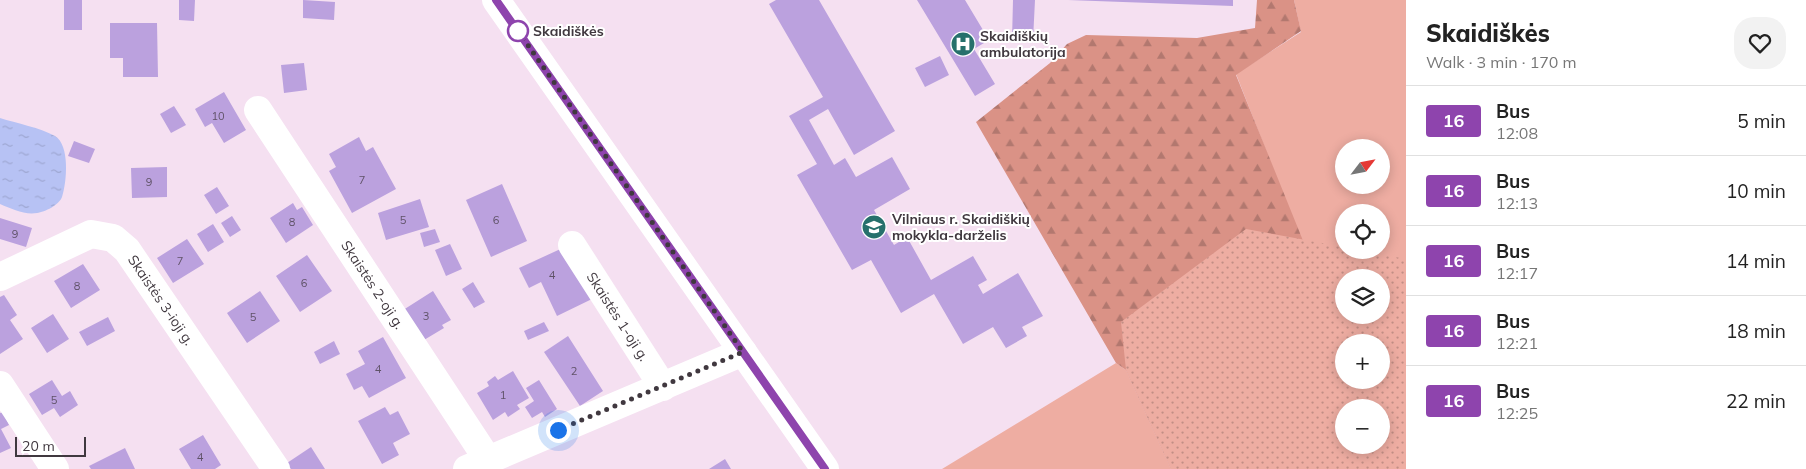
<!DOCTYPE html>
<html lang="en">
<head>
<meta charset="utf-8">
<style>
  :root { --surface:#fff; --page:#f2f2f2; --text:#222; --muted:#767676; --line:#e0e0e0 }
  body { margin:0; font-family:Mulish,sans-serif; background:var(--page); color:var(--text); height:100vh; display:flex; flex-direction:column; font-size:19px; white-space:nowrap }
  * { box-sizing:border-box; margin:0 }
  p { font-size:16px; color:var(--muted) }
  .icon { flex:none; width:28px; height:28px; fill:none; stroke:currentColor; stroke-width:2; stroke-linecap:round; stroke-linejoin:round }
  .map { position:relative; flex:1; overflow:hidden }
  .details { display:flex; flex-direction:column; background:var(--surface); width:400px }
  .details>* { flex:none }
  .badge { padding:0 10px; border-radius:4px; font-size:18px; line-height:32px }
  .needle { width:32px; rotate:58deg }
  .controls { position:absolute; left:1335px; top:139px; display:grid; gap:10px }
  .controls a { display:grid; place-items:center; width:55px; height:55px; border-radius:50%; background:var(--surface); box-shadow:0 2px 12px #0003; font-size:25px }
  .scale { position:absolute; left:15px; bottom:12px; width:71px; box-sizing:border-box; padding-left:5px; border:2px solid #40383f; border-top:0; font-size:14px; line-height:18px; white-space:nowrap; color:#40383f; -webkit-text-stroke:4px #fff; paint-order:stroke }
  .you { position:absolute; width:25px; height:25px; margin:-12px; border:4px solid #fff; border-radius:50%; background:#1a73e8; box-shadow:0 0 0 8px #1a73e833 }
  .map>.badge { position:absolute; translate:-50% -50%; box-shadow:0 0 0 2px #fff }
  .round { display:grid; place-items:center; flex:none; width:52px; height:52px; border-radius:20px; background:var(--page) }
  .overview { display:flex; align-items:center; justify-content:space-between; height:85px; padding:0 20px }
  h1 { font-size:24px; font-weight:800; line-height:38px }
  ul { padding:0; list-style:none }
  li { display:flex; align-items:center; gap:15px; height:70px; padding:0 20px; border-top:1px solid var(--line) }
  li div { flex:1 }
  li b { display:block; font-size:19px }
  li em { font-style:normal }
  li .badge { min-width:55px; font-weight:700; text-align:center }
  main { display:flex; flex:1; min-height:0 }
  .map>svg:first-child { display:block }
  .green { fill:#eeada2; fill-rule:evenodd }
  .forest { fill:url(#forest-firs); fill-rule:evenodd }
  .park { fill:url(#park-dots); fill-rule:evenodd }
  .water { fill:url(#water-ripples) }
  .building { fill:#bba1de }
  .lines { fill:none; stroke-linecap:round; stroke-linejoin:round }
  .minor { stroke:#fff; stroke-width:28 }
  .line-casing { stroke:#fff; stroke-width:11 }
  .line { stroke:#8e44ad; stroke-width:8 }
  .walk { stroke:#40383f; stroke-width:5; stroke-dasharray:0 9 }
  .stop-dot { fill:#fff; stroke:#8e44ad; stroke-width:2.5 }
  .labels { text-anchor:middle; stroke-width:4; stroke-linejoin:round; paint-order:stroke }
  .number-label { font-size:11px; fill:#5f5267 }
  .stop-label { font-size:14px; font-weight:bold; fill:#40383f; stroke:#fff; text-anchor:start }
  .poi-label { font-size:14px; font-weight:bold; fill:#40383f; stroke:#fff; text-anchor:start }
  .street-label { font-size:14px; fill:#40383f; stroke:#fff }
</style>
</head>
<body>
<main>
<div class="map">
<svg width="1406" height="469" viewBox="0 0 1406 469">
  <defs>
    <pattern id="forest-firs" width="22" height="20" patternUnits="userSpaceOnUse" patternTransform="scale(1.25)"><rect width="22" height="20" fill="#da9286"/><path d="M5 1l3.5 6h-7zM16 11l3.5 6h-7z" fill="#b2786f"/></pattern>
    <pattern id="park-dots" width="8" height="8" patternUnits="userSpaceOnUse" patternTransform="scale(1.25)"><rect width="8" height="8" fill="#eeada2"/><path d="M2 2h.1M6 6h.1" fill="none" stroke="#c28e85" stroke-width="1.8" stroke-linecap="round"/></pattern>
    <pattern id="water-ripples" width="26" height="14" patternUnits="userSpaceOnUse" patternTransform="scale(1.25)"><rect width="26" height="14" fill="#b7c2f4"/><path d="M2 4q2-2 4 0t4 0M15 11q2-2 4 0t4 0" fill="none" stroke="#9ea7d2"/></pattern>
  </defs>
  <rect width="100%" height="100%" fill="#f5e0f1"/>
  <path class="green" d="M1294,0H1406V423L1381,380V342H1354L1313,270L1236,74L1301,32ZM1344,148H1381V185H1344ZM1344,212H1381V250H1344ZM1344,278H1381V315H1344Z
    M1116,363L1126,370L1171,469H942Z"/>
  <path class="forest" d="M1257,0H1294L1301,31L1236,75L1344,342V380H1376L1406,469H1171L1126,370L1116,363L976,122L1050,63L1067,44L1086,35L1197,38L1255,28ZM1344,408H1381V445H1344Z"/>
  <path class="park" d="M1246,229L1344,247V250H1358L1406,259V469H1171L1126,370L1121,322ZM1344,278H1381V315H1344ZM1344,342H1381V380H1344ZM1344,408H1381V445H1344Z"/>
  <path class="water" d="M0,118C16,123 41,128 55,136C70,145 67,182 62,197C59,205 45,212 37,213C24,215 12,209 0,204Z"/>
  <path class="building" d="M64,0H82V30H64Z
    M179,0H195L194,21L179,20Z
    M303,0L335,2L334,20L303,18Z
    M776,0H819L895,131L854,155L828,109L809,120L834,165L845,158L856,177L892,157L910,189L874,210L894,245L907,237L931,280L973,256L987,280L978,285L983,294L1018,273L1043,316L1022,327L1027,336L1006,348L993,327L963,344L934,294L901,313L871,260L852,270L797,175L817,164L789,116L823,97L769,4Z
    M917,0H965L989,40L974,49L995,84L975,96Z
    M1013,0H1035L1033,40H1012Z
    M1068,0H1233V6Z
    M110,23H157L158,77H123V58H110Z
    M940,56L949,75L925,87L915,68Z
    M304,63L307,90L284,93L281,65Z
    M224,92L246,130L224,143L212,123L205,127L195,109Z
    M174,106L186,125L171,133L160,114Z
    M359,137L366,151L373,147L396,189L352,213L329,171L336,167L329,154Z
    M74,141L95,149L89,163L68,156Z
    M167,167V197L132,198L131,168Z
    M502,184L527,241L491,257L466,200Z
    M217,187L229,206L216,214L204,195Z
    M420,199L429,227L386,240L378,213Z
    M293,203L297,210L302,207L313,225L286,243L270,218Z
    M232,216L241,230L230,237L221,223Z
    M0,218L32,228L26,247L0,239Z
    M213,224L224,242L208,252L197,234Z
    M435,229L440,242L424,247L420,233Z
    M187,239L204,264L173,283L157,258Z
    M450,244L462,269L446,276L435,250Z
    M567,246L592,299L557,316L541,282L529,288L519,268Z
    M307,255L332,291L300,312L276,276Z
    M83,264L100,290L71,308L54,281Z
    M473,282L485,302L474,308L462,289Z
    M260,291L280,321L247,343L227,313Z
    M433,291L451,320L442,325L444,328L424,340L400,312Z
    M4,295L17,315L10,320L23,339L0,354V297Z
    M53,314L69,339L47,353L31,328Z
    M108,317L115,331L87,346L79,332Z
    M544,322L549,331L528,340L524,331Z
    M568,336L603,391L580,406L544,352Z
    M383,337L406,378L369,398L362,386L354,390L346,374L365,364L358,351Z
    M334,341L340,354L320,364L314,352Z
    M513,371L529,398L517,405L520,409L508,417L505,412L493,420L477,393L489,386L487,382L495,376L498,380Z
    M52,380L62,396L70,391L78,405L60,417L54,408L42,415L29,394Z
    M539,380L557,409L545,417L542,412L532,418L525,407L534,401L526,388Z
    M385,407L390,415L398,411L410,434L393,443L399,455L382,464L358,421Z
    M3,412L9,425L1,429L11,448L0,453V413Z
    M203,435L221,465L215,469H191L179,449Z
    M311,447L325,469H291L287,463Z
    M125,448L135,469H91L89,466Z
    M725,459L731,469H709Z"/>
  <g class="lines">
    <g class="minor">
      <path d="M496,0L825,469"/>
      <path id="s1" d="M258,110L488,460"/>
      <path id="s2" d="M572,245L663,387"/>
      <path id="s3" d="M0,277L91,234L113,238L127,250L276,469"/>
      <path d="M0,385L55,469"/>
      <path d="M467,469L743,352"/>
    </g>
  </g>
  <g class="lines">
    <defs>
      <path id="line" d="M496,0L825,469"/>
    </defs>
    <use href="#line" class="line-casing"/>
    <use href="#line" class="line"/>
    <path class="walk" d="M518,31L743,352L558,430"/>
  </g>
  <defs>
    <symbol id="hospital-disc" viewBox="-11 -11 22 22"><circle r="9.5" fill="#26706c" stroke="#fff"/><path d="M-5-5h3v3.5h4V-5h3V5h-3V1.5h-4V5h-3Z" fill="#fff"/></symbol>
    <symbol id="school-disc" viewBox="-11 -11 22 22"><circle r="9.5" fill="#26706c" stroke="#fff"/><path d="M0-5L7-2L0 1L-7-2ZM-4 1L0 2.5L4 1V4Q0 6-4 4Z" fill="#fff"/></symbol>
  </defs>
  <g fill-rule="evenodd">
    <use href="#hospital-disc" x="949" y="30" width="28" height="28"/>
    <use href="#school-disc" x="860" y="213" width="28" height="28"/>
  </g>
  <circle class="stop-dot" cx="518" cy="31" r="10"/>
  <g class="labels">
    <g class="number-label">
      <text x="218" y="120">10</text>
      <text x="362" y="184">7</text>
      <text x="149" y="186">9</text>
      <text x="403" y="224">5</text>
      <text x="496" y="224">6</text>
      <text x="292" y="226">8</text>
      <text x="15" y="238">9</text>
      <text x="180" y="265">7</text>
      <text x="552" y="279">4</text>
      <text x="304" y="287">6</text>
      <text x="77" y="290">8</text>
      <text x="426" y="320">3</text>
      <text x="253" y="321">5</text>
      <text x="378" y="373">4</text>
      <text x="574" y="375">2</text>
      <text x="503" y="399">1</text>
      <text x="54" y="404">5</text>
      <text x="200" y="461">4</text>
    </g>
    <g class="stop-label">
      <text x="533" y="36">Skaidiškės</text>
    </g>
    <g class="poi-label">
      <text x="980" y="41">Skaidiškių<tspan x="980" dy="16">ambulatorija</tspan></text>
      <text x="892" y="224">Vilniaus r. Skaidiškių<tspan x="892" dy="16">mokykla-darželis</tspan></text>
    </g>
    <g class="street-label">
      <text dy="5" stroke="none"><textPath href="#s1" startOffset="209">Skaistės 2-oji g.</textPath></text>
      <text dy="5" stroke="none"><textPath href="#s3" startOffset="202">Skaistės 3-ioji g.</textPath></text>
      <text dy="5" stroke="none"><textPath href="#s2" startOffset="85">Skaistės 1-oji g.</textPath></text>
    </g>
  </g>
</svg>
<div class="controls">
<a><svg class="needle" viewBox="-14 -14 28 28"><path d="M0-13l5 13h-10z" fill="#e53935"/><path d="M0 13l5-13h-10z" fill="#767676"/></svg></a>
<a><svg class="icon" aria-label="locate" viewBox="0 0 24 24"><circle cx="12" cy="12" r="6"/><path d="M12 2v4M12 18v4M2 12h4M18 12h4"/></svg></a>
<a><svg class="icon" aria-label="layers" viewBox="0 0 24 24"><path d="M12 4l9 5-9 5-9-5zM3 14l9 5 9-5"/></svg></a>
<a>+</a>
<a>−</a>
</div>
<div class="scale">20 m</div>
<div class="you" style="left:558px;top:430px"></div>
</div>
<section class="details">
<div class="overview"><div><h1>Skaidiškės</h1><p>Walk · 3 min · 170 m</p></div><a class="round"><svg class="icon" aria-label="heart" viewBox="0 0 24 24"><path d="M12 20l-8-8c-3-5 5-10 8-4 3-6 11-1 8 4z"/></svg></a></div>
<ul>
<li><span class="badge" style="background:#8e44ad;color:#fff">16</span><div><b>Bus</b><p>12:08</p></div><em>5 min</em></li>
<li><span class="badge" style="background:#8e44ad;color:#fff">16</span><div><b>Bus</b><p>12:13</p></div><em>10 min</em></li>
<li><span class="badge" style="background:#8e44ad;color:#fff">16</span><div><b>Bus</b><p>12:17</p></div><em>14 min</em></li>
<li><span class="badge" style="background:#8e44ad;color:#fff">16</span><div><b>Bus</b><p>12:21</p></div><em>18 min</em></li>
<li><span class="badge" style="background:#8e44ad;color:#fff">16</span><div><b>Bus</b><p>12:25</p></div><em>22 min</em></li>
</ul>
</section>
</main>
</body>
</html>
